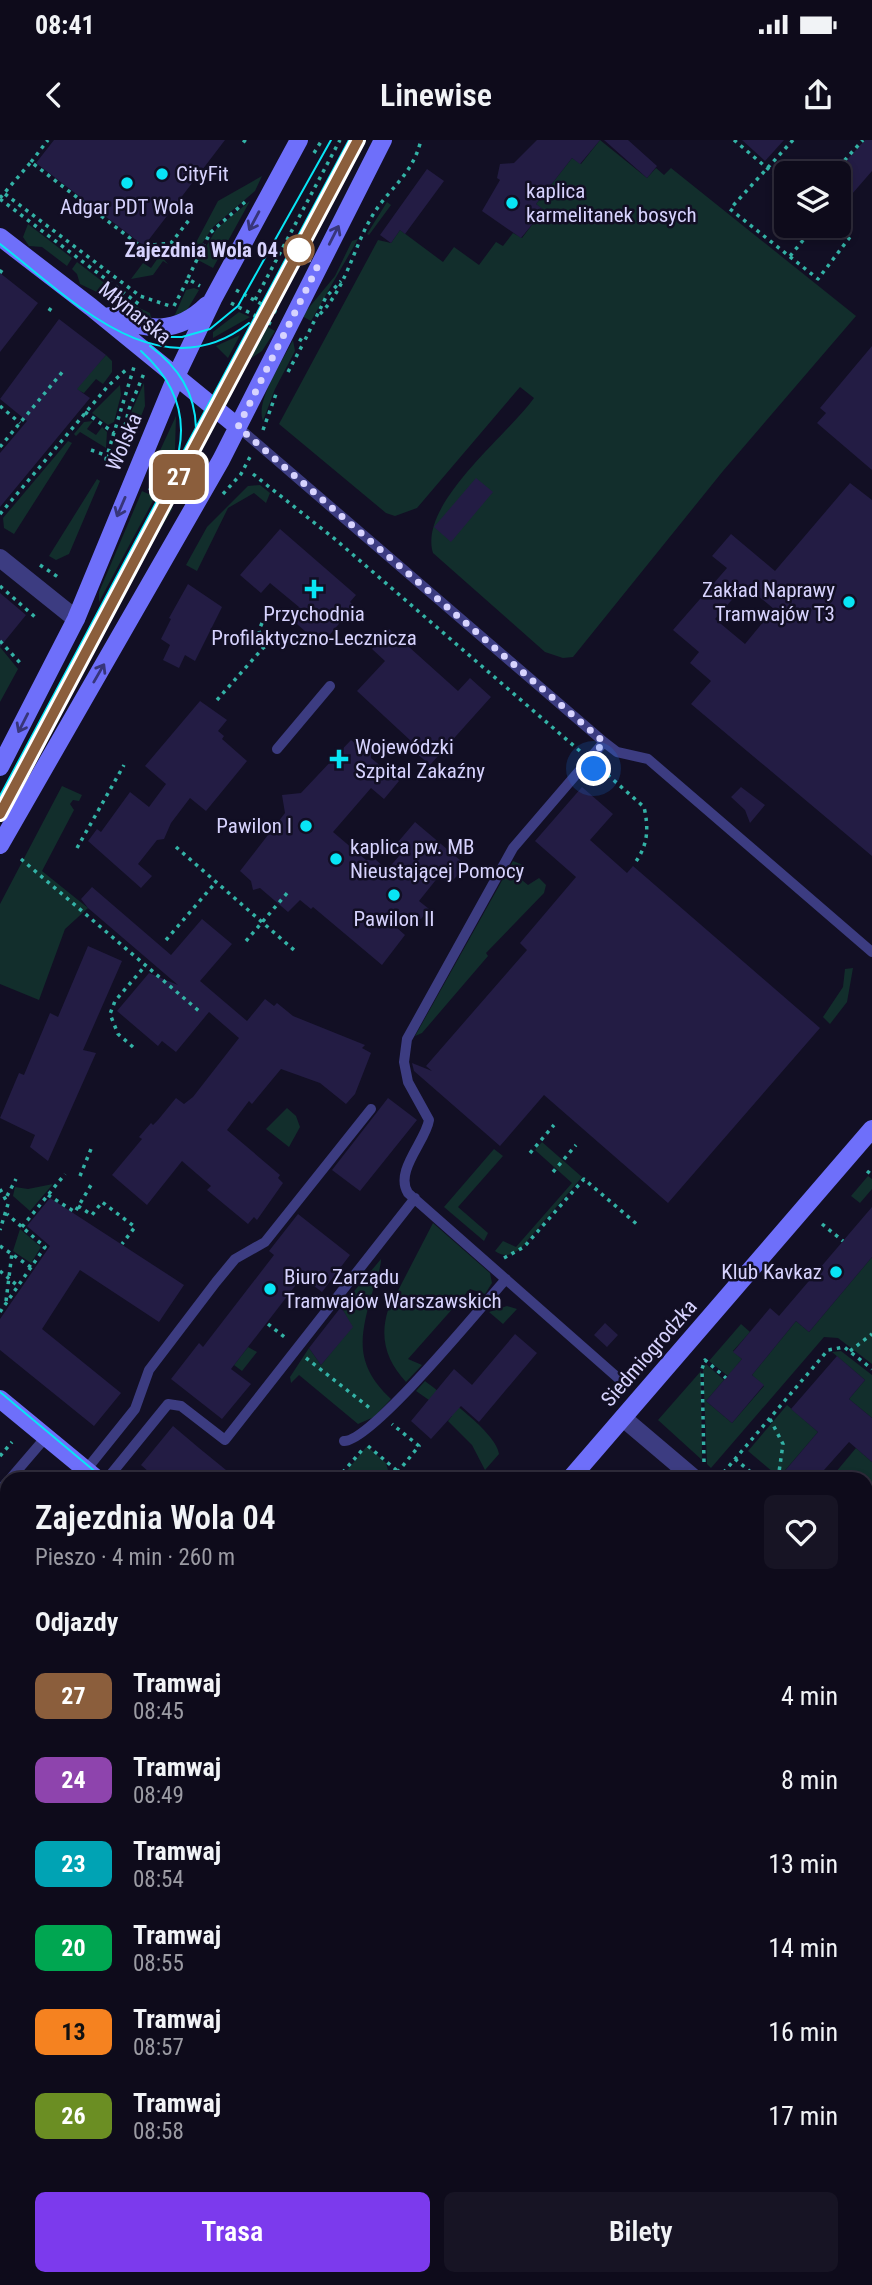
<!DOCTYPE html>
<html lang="pl">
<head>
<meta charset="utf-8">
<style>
  :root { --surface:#0e0b1b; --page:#171424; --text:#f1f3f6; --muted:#9b9ba3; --line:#2e2b3a; --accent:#7c3aed }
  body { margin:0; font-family:"Roboto Condensed",sans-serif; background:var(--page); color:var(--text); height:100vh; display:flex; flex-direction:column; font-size:26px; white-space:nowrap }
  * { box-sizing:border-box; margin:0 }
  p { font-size:23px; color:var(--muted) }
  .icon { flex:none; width:38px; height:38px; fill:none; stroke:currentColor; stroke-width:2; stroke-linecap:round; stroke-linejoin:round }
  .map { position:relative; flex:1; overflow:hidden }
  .side { position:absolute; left:0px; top:1332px; width:873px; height:814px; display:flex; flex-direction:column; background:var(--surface); border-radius:21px 21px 0 0; box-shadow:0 4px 10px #0003,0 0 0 2px var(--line) }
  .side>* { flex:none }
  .badge { padding:0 14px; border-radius:10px; font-size:24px; line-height:46px }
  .buttons { position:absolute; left:774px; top:21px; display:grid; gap:14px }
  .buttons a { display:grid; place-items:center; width:77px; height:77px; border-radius:10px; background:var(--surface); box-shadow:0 4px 10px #0003,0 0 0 2px var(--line); font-size:35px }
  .you { position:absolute; width:35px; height:35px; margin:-18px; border:5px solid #fff; border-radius:50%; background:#1a73e8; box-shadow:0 0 0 10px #1a73e833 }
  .map>.badge { position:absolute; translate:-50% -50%; box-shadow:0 0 0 4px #fff }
  h2 { padding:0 35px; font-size:26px; line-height:63px }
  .round { display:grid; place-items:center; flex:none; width:74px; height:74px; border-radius:10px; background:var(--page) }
  .summary { display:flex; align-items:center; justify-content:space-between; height:119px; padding:0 35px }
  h1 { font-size:33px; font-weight:600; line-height:52px }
  .cta { display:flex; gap:14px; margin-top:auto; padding:14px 35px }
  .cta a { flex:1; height:80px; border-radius:10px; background:var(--accent); color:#fff; font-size:28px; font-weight:600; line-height:80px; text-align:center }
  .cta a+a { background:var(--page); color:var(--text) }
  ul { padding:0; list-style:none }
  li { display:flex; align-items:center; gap:21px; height:84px; padding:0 35px }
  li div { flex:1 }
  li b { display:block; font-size:26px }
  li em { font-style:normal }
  li .badge { min-width:77px; font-weight:700; text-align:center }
  .status { display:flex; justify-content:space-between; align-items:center; height:49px; padding:0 35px; background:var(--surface); direction:ltr }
  .status svg { height:19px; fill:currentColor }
  header { display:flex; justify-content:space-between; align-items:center; height:91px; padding:0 35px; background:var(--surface); font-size:32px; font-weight:600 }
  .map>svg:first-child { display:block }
  .green { fill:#122e2c }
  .building { fill:#231c44; fill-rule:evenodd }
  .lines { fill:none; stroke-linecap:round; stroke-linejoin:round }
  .path { stroke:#33b2a6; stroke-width:3.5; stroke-dasharray:3.5 5; stroke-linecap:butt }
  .lane { stroke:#3c3c81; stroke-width:10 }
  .street { stroke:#3c3c81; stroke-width:18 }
  .secondary { stroke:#6e6ffa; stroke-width:18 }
  .tram { stroke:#08e5f5; stroke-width:2 }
  .oneway { stroke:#37357a }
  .line-casing { stroke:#fff; stroke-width:16 }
  .line { stroke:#8b5e3c; stroke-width:10 }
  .walk { stroke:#d7d3fe; stroke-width:7; stroke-dasharray:0 12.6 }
  .poi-dot { fill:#08e5f5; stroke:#120f24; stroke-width:2.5 }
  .stop-dot { fill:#fff; stroke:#8b5e3c; stroke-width:3.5 }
  .labels { text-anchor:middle; stroke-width:5; stroke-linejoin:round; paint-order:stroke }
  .poi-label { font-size:21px; fill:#d7d3fe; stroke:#120f24; text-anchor:start }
  .stop-label { font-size:21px; font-weight:bold; fill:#d7d3fe; stroke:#120f24; text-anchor:end }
  .street-label { font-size:21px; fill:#d7d3fe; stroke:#120f24 }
</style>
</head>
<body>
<div class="status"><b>08:41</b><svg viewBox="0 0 49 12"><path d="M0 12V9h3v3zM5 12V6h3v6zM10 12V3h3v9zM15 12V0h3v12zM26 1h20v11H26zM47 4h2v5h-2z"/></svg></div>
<header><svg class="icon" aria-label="back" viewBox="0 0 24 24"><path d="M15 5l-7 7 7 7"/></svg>Linewise<svg class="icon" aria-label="share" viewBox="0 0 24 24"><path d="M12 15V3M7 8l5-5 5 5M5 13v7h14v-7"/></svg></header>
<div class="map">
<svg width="872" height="2145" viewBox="0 0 872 2145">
  <rect width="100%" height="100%" fill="#120f24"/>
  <path class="green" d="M600,0L647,38L656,28L664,35L671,28L856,176L723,331L573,517L563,518L545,512L433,413C418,364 507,296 534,258L520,247L417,368L395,376L386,373L279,284L378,100L391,103L400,90L443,122L454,107L479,125L496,102L503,106L513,93L522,98L543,70L536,64L572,18L581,24Z
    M262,36L255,51L213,87L193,117L192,110L218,61Z
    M250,61L213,128L198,120L217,88Z
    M387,62L391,65L369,95L367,94Z
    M28,84L72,118L67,126L42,107L29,106L23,97Z
    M358,99L311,181L302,176L335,136L352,101Z
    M160,115L168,124L163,121L153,135L131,139L143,123L151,128Z
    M77,122L133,165L150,173L151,178L80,144L77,134L72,129Z
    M194,148L199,150L187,170L173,179L186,150Z
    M239,172L250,177L213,198V192Z
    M264,185L275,191L262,211L247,221Z
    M240,195L228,218L216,206Z
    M293,200L295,211L275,249L263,281C255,261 283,220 293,200Z
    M106,215L112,221V232L103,244L96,239L84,253L75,249Z
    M144,243L145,266L125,318L122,312L132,270Z
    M120,245L121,255L114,282L108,285L92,273Z
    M176,276L175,309L164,339L150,332Z
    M93,281L87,289L96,295L102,287L107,292L106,308L80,292L76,296L74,294L84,282Z
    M68,301L72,303L14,394L4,388L3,378Z
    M97,339L100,341L69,414L56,420L49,416Z
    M260,345L270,353L266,363L254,353L228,368L197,431L186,425L207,387L248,346Z
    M142,351L155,357L99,462V452Z
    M169,365L173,368L118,460Z
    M0,507L18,529L0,562Z
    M62,646L82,655L79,661L73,660L70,664L74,670L42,731L88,768L65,789L39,860L0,844V764Z
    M513,721L523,725L517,736L528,745L539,738L546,745L544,753L486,813L488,816L422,893L415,896Z
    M853,828L847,862L830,884L823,877L843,847L845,829Z
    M287,968L296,976L300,987L289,1007L266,989Z
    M542,1002L582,1037L521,1108C513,1115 504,1118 495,1111L503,1101L516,1107L572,1043L535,1010Z
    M494,1009L503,1016L458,1067L488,1093L484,1101L444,1067Z
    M868,1036L872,1039V1049L860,1063L851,1056Z
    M53,1044L30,1071L13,1056L15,1047L28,1049Z
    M433,1083L490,1133L492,1143L485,1154L470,1149L408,1219L422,1225L406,1242C387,1221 379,1199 388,1170Z
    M20,1089L41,1107L31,1123L13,1111Z
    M872,1117V1224L838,1198L824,1197L711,1328L707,1324L703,1228L706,1224L724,1240L706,1261L732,1283L764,1246L752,1235L796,1181L809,1192Z
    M381,1119C381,1128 376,1140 373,1150C360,1196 353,1223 391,1259L374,1277L358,1284L299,1235L291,1243L290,1237L309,1208L321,1225L352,1187L341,1167Z
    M507,1166L517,1169L503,1184L489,1172Z
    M741,1184L750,1192L733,1211L742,1219L728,1236L709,1221Z
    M248,1207L257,1212L242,1231L234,1225Z
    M841,1211L872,1235V1278L849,1259L865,1240L832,1212Z
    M701,1231L702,1320L658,1280Z
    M425,1241C443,1255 497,1293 499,1314L485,1330L472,1305L448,1281L452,1276L416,1251Z
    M787,1265L818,1292L782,1334L774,1333L748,1311Z
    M367,1306L386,1323L389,1334L385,1339H340Z
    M856,1308L872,1322V1370L867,1376L866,1339H830Z
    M0,1811L7,1817V1844L0,1838Z
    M870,2032L872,2076L866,2082V2033Z
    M534,2139L537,2141L534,2145H450L444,2139Z"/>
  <path class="building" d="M54,0H225L144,106L36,23Z
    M537,0H600L580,24L572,18L536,64L544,70L521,98L482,71L500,40L497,38L500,24L514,23Z
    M604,0H628L657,26L647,38Z
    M742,0H784L765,21Z
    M865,0H872V31L852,54L838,41V33H835Z
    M427,29L444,41L405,94L400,90L391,103L380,95Z
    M0,133L38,163L0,212Z
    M59,179L106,215L77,249L90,258L0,367V313L27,281L0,259Z
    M872,206V330L817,283L826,273L820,268Z
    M476,338L493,352L451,402L434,387Z
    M850,343L872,360V716L691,564L711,541L690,523L699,512L673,490L727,428L712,416L731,394L775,431ZM745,445L774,469L745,504L715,479Z
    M280,389L356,455L350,462L354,466L321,505L290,478L299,467L270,443L261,453L240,435Z
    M188,444L222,467L195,521L185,515L179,528L163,520L170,505L161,499L171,479L169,478Z
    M0,453L26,475L0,507Z
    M389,489L458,551L470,538L491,557L430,625L407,605L411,601L357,551L385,521L372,509Z
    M200,561L227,580L218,591L224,596L222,599L247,621L206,671L190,658L171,683L164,699L157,700L138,724L152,736L141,748L88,701L97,689L101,692L130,652L149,667L166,644L145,626Z
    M351,600L363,610L371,609V618L399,641L384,659L371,648L333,692L366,720L375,719L387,730L406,708L398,702L415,682L467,726L449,744L439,736L419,761L429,769L421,779L389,781L405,795L382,825L313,767L311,769L300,760L288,772L260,748L253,750L251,741L240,731L285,673L282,655L301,653Z
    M582,647L613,674L590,700L627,733L633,726L820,888L668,1063L544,955L500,1006L414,931L412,923L432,931L426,926L527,810L520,803L576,737L535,701Z
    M741,647L765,665L750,683L745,670L731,657Z
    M92,747L171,815L202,779L232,804L200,841L247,881L265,859L274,866L277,863L293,876L365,905L362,908L371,913L355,954L346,964L320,943L281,929L252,964L249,961L227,990L280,1035L278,1038L283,1043L257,1080L254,1077L248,1084L207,1050L211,1046L182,1021L147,1065L112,1035L142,999L139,997L151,983L153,985L158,980L176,958L184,964L193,957L239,898L209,872L176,912L162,901L158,906L117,871L149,833L178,845L88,768L81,759Z
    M88,806L122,821L83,910L96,913L48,1021L30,1007L35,995L0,978L19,933L24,935L50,873L58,877Z
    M388,958L417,980L360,1051L332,1030Z
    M50,1058L184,1145L159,1182L80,1130L42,1189L121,1253L94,1286L0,1210V1179L50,1106L27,1086Z
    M872,1067V1117L809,1192L796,1181L752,1235L764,1245L732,1283L706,1261L742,1219L733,1212L770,1168L779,1176Z
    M298,1074L350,1115L322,1152L302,1137L231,1229L251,1244L222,1279L171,1239L199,1203L203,1207L274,1115L269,1111Z
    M341,1167L353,1187L321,1225L309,1208Z
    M605,1183L618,1195L607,1207L594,1195Z
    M515,1194L537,1213L479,1282L461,1266L431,1299L411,1281L454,1229L472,1245Z
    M837,1216L865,1240L849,1259L872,1278V1322L849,1302L816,1339H778L818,1292L791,1269Z
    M173,1286L199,1308L237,1339H157L141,1325Z"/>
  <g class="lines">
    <path class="path" d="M243,0L247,3
      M734,0L786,44
      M793,0L730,69L818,139L850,97L837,86
      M314,13L322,0
      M31,22L48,0
      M833,33L863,0
      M5,54L140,156L173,167
      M0,58L31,22L148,112L153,105L171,103L189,80
      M0,59L140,165
      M790,116L815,86
      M0,133L2,130
      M188,138L210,93L245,62
      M236,150L278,173
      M255,160L340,0
      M231,163L271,184
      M174,166L188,139L200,146
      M49,171L51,168
      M320,174C346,148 353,109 371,78C388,48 412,37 421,0
      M299,199L304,202L326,157L341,141
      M288,232L304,202
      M0,266L20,283
      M85,272L114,293
      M263,290L276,254
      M0,307L64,230
      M91,310L119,320
      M117,319L129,269L145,231
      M110,328L106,319L134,227
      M253,334L336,400L581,612
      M153,338L184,353
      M149,348L157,352
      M223,354L241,334L251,315
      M0,374L108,246L127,229
      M40,425L61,439
      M0,446L35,477
      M262,483L259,490L263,508
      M0,501L23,526
      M217,560L263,508L280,498
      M601,629L644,667C649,689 648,706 634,724
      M176,707L294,810
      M77,708L124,625
      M21,719L199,871
      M166,800L216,742
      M246,801L288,752
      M133,907L118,894L110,874L115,861L145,826
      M530,1013L554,985
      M867,1031L872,1035
      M553,1032L576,1005
      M80,1036L91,1009
      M0,1049L8,1064L0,1090
      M48,1055L75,1072L91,1045
      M7,1056L16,1039
      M78,1066L92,1075L102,1062L135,1087L122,1104
      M822,1084L843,1101
      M22,1087L65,1034
      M0,1106L32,1128
      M504,1118L524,1107L584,1039L639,1086
      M0,1131L19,1147
      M6,1161L12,1113
      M0,1172L45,1107L7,1074
      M268,1184L287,1199
      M850,1211L872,1194
      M306,1218L371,1269
      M770,1279L783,1304L778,1339
      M368,1306L407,1339
      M0,1316L12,1302
      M735,1319L759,1339
      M704,1322L702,1229L705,1220L726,1238
      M337,1339L363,1309
      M392,1339L419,1306L392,1284
      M718,1339L828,1210L844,1207L872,1229
      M0,1384L7,1390
      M0,1542L7,1548
      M0,1572L7,1563
      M0,1735L7,1736
      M866,2014L870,2010
      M866,2025L872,2030
      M866,2089L872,2083
      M866,2100L872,2097
      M866,2113L872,2119
      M0,2128L7,2122
      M497,2138L503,2145
      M648,2138L655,2145
      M812,2138L820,2145
      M439,2139L484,2145
      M200,2145L206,2138
      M689,2145L691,2138
      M758,2145L764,2138
      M810,2145L816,2138
      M825,2145L832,2138"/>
    <path class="lane" d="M238,287L604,602L513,708L407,899L404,922L408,942L429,980C426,1001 394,1031 408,1053L618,1238
      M604,602L617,612L648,619L872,812
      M277,609L330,546
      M344,1301C371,1302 482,1166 506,1139
      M86,1330L135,1269L149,1230L216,1142L235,1119L265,1102L371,969
      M10,1339L46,1297
      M107,1339L168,1264L181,1266L225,1300L415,1058
      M0,1350L7,1342
      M0,1481L7,1487
      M0,1638L7,1644
      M866,1891L872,1885
      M580,2145L587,2138"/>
    <path class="street" d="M0,418L76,479
      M623,1278L695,1339
      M866,1488L872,1493
      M866,1974L872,1979
      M247,2145L254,2138"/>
    <path class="secondary" d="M0,97L91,167L238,287
      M110,176C148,190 175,196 207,165
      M0,627L76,479L178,232L213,159L299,0
      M0,705L221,320L383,0
      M0,1259L97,1339
      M570,1339L872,989
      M0,1797L7,1802
      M406,2138L413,2145
      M867,2145L872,2140"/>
    <path class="tram" d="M0,104C69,157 159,254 249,183
      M162,197H182L210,189L238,166L331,0
      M150,206C178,227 195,252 196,288
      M141,211C171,238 187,270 179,310
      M0,656L349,0
      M0,674L13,649
      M0,1252L104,1339
      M866,1969L872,1973"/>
  </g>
  <defs><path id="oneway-shaft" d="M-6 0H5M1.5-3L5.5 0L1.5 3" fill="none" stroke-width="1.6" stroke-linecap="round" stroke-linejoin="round" transform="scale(1.75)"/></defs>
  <g class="oneway">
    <use href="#oneway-shaft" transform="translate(254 81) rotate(118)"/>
    <use href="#oneway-shaft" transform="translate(334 95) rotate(-63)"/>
    <use href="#oneway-shaft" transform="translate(121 367) rotate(113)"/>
    <use href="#oneway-shaft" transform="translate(99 533) rotate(-60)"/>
    <use href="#oneway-shaft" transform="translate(23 583) rotate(117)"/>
  </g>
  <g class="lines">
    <defs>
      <path id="line" d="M0,674L358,0"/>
    </defs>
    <use href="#line" class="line-casing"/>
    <use href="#line" class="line"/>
    <path class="walk" d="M299,110L317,128L238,287L604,602L587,622L594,629"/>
  </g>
  <g class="poi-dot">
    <circle cx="162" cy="34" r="7"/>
    <circle cx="127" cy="43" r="7"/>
    <circle cx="512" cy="63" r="7"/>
    <path d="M310.5 438.5h7v7h7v7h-7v7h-7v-7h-7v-7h7z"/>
    <circle cx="849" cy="462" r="7"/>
    <path d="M335.5 608.5h7v7h7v7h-7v7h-7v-7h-7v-7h7z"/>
    <circle cx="306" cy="686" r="7"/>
    <circle cx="336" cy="719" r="7"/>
    <circle cx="394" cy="755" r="7"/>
    <circle cx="836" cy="1132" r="7"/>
    <circle cx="270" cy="1149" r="7"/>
  </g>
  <circle class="stop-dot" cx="299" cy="110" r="14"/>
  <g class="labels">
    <g class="poi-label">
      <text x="176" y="41">CityFit</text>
      <text x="526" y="58">kaplica<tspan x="526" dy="24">karmelitanek bosych</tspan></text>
      <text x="127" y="74" text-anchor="middle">Adgar PDT Wola</text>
      <text x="835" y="457" text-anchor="end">Zakład Naprawy<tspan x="835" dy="24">Tramwajów T3</tspan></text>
      <text x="314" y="481" text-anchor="middle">Przychodnia<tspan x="314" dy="24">Profilaktyczno-Lecznicza</tspan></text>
      <text x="355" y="614">Wojewódzki<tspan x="355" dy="24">Szpital Zakaźny</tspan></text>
      <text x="292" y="693" text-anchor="end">Pawilon I</text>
      <text x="350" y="714">kaplica pw. MB<tspan x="350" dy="24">Nieustającej Pomocy</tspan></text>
      <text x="394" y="786" text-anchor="middle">Pawilon II</text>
      <text x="822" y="1139" text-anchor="end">Klub Kavkaz</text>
      <text x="284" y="1144">Biuro Zarządu<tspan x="284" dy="24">Tramwajów Warszawskich</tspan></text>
    </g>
    <g class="stop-label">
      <text x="278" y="117">Zajezdnia Wola 04</text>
    </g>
    <g class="street-label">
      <text transform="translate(135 173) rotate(39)" y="7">Młynarska</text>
      <text transform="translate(124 302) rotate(-67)" y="7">Wolska</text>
      <text transform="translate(649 1213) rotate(-49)" y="7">Siedmiogrodzka</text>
    </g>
  </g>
</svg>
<div class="buttons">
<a><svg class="icon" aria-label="layers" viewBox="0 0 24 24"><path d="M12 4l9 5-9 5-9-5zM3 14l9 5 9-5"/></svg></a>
</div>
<div class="you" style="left:594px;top:629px"></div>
<b class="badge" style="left:179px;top:337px;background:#8b5e3c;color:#fff">27</b>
<section class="side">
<div class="summary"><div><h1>Zajezdnia Wola 04</h1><p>Pieszo · 4 min · 260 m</p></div><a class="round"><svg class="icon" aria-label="heart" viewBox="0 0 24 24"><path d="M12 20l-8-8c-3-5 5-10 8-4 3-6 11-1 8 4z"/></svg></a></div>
<h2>Odjazdy</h2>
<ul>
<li><span class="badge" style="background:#8b5e3c;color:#fff">27</span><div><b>Tramwaj</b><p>08:45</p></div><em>4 min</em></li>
<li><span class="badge" style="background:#8e44ad;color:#fff">24</span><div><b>Tramwaj</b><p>08:49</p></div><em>8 min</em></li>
<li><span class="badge" style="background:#00a3b4;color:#fff">23</span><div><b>Tramwaj</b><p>08:54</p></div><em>13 min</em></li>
<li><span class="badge" style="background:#00a651;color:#fff">20</span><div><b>Tramwaj</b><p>08:55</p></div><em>14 min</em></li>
<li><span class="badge" style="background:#f58220;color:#111">13</span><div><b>Tramwaj</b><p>08:57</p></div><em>16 min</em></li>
<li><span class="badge" style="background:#6b8e23;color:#fff">26</span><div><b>Tramwaj</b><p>08:58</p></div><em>17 min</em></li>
</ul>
<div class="cta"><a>Trasa</a><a>Bilety</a></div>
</section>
</div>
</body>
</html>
